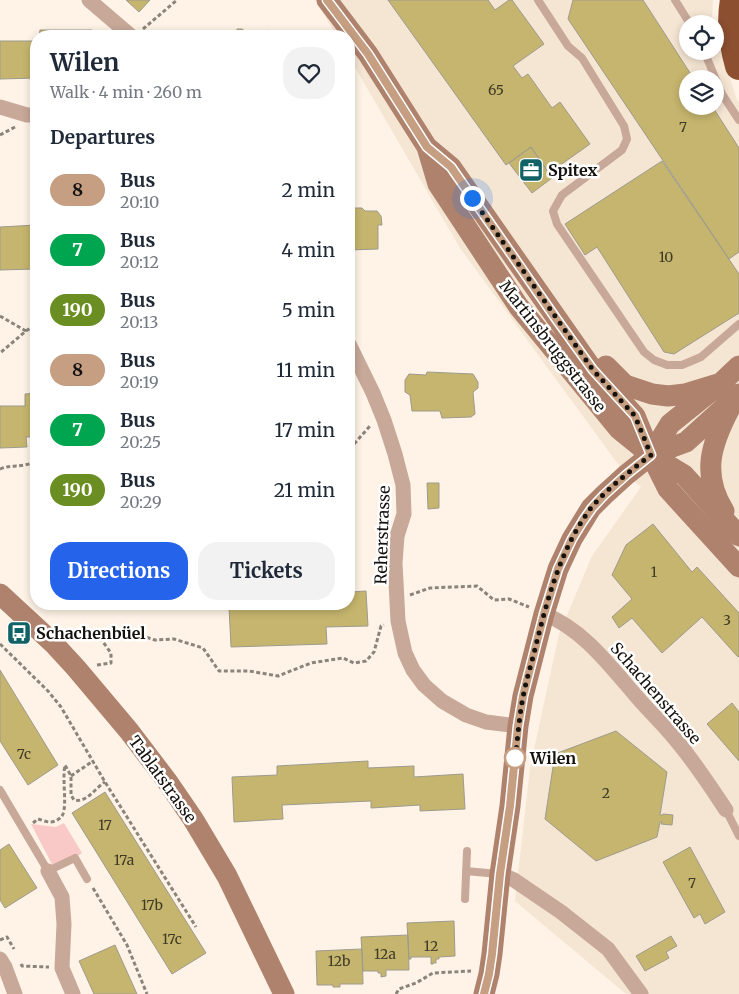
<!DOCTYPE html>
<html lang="en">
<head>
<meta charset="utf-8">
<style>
  :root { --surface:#fff; --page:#f2f2f3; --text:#1f2937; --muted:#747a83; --accent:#2563eb }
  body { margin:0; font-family:Merriweather,serif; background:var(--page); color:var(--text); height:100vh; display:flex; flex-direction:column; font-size:19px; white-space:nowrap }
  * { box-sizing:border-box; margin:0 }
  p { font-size:16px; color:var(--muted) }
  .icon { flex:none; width:28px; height:28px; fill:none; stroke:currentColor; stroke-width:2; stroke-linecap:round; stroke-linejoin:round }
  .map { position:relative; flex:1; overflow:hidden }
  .panel { position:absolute; left:30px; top:30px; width:325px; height:580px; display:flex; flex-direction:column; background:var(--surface); border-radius:20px; box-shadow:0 2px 8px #0003 }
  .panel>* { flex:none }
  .badge { padding:0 10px; border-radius:16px; font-size:18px; line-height:32px }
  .fabs { position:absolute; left:679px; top:15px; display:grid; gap:10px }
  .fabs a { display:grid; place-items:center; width:45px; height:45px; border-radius:50%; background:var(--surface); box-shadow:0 2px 8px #0003; font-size:25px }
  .you { position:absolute; width:25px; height:25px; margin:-12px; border:4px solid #fff; border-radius:50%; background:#1a73e8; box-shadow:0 0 0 8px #1a73e833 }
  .map>.badge { position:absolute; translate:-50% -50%; box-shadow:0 0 0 2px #fff }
  h2 { padding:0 20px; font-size:19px; line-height:45px }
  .round { display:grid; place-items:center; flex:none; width:52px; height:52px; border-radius:20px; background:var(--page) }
  .headline { display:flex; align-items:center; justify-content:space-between; height:85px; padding:0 20px }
  h1 { font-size:24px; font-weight:700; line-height:38px }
  .action { display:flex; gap:10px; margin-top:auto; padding:10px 20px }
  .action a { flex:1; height:58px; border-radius:20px; background:var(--accent); color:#fff; font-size:20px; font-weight:700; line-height:58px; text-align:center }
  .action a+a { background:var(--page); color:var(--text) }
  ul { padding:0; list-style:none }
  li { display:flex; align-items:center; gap:15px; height:60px; padding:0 20px }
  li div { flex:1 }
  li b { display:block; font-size:19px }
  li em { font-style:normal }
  li .badge { min-width:55px; font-weight:700; text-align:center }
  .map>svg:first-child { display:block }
  .built { fill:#f5e5d3; fill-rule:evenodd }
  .green { fill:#f9c9c7 }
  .building { fill:#c5b56e; stroke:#9e9b8d }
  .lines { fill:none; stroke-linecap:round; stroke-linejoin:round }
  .path { stroke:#8b847a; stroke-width:3; stroke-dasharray:4 2.5; stroke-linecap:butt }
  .lane { stroke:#c7a899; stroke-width:8 }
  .street { stroke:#c7a899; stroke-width:15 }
  .secondary { stroke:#af826d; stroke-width:21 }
  .highway { stroke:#8c4f30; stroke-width:28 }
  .line-casing { stroke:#fff; stroke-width:11 }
  .line { stroke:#c69e82; stroke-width:8 }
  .walk { stroke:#15120d; stroke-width:5; stroke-dasharray:0 9 }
  .stop-dot { fill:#fff; stroke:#c69e82; stroke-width:2.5 }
  .labels { text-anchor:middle; stroke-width:5; stroke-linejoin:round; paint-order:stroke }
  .number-label { font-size:14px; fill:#413b25 }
  .poi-label { font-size:16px; font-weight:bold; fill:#15120d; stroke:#fff; text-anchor:start }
  .street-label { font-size:16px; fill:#15120d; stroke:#fff }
  .stop-label { font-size:16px; font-weight:bold; fill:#15120d; stroke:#fff; text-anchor:start }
</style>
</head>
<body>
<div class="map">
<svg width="739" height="994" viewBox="0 0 739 994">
  <rect width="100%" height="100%" fill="#fef3e6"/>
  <path class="built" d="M315,0H713L712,17L714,24H688V51H715V29L737,100L739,102V994H626L515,901L530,768L559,634L592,556L641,487L626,475L460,248L349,57V36H337ZM688,79H715V106H688Z"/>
  <path class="green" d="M64,823L82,853L75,858L54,868L31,824L56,827Z"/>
  <path class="building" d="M126,0H150L139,12Z
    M388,0H488L495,10L509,0H512L544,44L513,66L522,78L528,74L552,108L560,102L590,144L549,173L531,147L506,165Z
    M573,0H643L694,79H688V106H712L739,148V252L729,259L568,19Z
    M237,29H242L248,33L262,34L268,30L273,36H219H234Z
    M40,30H92V36H39Z
    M0,41H36V78L0,79Z
    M531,147L552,178L532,193L509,163Z
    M662,161L739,274V313L674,354L664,352L597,247L585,255L565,224Z
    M349,208H362L365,211H377L381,216L382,225H378V249L349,250Z
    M36,225V269L0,270V227Z
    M427,372L473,374L478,382V388L473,392L475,414L471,417L442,418L440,411H412L410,395L405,392V380L409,374L426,375Z
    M36,393V437H26L27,447L0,448V406H25V394Z
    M427,483H439V508L428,509Z
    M653,524L692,572L697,567L739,613V656L738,657L702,617L662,653L632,618L619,628L612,617L632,599L612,575L626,545Z
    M366,591L368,626L326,627L327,644L231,647L229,607L315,604H349V592Z
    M0,670L58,765L28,785L0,741Z
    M732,703L739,712V761L707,724Z
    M616,731L667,772L660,815H663V814L673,815L672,825L661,824L662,822H660L657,837L596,861L545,819L555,754Z
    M368,761V768L414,766V777L463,774L465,809L420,811V805L371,808V801L282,805L283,819L234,822L232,777L277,775V766Z
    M105,792L206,953L172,974L72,813Z
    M9,844L37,888L5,908L0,900V850Z
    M690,847L725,912L705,924L700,914L694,918L663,862Z
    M454,921L455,956L439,957V959H436V963H433V964H431V957H411V959H409L407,923Z
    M408,935L409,970H386V976L381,977V973H378V971H363L361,937Z
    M671,936L677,946L666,952L669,958L645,971L636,956Z
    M115,945L137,994H94L79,961Z
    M362,949L363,984H340V987H333V985H317L316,951Z"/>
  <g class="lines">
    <path class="path" d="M143,29L177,0
      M0,135L15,127
      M0,316L26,331L0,353
      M26,331L36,324
      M349,448L354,444L370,426
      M0,469C12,464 24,468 36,461
      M410,595L430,588L477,586L494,600L509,599L529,607
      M0,644L48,691L61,707L105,782L196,927
      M97,665L111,663V653L95,631H127L155,640L174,639L203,648L219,671H249L278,676L311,663L343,658L354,663L366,661L374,652L381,626L384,625
      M71,776L93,761
      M33,823L38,819C42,820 46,822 50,822C55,822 61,819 63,814C67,803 62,779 65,765L71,776V795L74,800C87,803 95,788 105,782
      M93,888L127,945L147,994
      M0,940L7,937L14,949
      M21,964L22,966L49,967
      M396,994L399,989L416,983L433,973L471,971"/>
    <path class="lane" d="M538,0L568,46L582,58L624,126L627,139L622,150L562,195L553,211L557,224L644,352L654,360L667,365H682L701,357L739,324
      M675,0L690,24
      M704,51L722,94L739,120
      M0,790L48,871L75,858L87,879
      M726,810L739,836
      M466,871L498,874
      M465,899L467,851"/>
    <path class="street" d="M89,0L131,36
      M0,107L27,115H36
      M349,344L373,393L384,420L395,454L403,485L404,514L397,536L395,563L398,621L405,653L413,670L424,685L442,701L466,715L486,722L518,726
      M544,614C583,629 610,666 637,697C649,711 663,724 675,739C694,761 710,786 726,810
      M48,871L62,897L64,924L62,968L73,994
      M500,874L514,880L561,912L608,949L641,994
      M0,959L5,967L15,994"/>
    <path class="secondary" d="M327,0L368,54L427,147L438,184L519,307L619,429L651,455L684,475L739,536
      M427,147L451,167L593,370L635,416L651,455L668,489L739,567
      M606,366L625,385L652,394L668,396L685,394L721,383
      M651,455L670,424L721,383L739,366
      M724,511C701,474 711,444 730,408
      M0,594L53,643L76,668L129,731L167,781L193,819L227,876L284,994
      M484,994L489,974L492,954L500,874L510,806L518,726L523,696L544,614L558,569L572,539L591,508L604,495L626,475L651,455L686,442L739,394"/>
    <path class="highway" d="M734,0C730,22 733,45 739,66"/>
  </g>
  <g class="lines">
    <defs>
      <path id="line" d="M327,0L368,54L427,147L451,167L557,320L593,370L635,416L651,455L626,475L604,495L592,508L583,521L572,539L558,569L544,614L523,696L518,726L510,806L500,874L492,954L489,974L484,994"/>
    </defs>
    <use href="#line" class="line-casing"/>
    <use href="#line" class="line"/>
    <path class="walk" d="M472,198L593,370L635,416L651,455C630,471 608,488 591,508C560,549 547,601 535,649C531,665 526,681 523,697C519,717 518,738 515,758"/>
  </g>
  <defs>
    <symbol id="office-square" viewBox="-11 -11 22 22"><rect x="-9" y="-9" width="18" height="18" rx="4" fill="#116265" stroke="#fff"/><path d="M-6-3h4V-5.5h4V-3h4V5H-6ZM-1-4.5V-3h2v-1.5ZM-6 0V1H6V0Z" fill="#fff"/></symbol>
    <symbol id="bus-square" viewBox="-11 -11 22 22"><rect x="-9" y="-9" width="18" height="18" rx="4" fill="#116265" stroke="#fff"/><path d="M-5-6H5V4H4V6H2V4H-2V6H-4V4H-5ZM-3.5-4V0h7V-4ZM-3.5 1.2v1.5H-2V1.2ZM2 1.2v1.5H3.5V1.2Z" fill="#fff"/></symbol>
  </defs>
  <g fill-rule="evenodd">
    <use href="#office-square" x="517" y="156" width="28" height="28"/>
    <use href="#bus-square" x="5" y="619" width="28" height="28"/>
  </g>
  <circle class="stop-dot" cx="515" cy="758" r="10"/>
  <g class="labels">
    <g class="number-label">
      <text x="496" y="95">65</text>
      <text x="683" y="132">7</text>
      <text x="666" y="262">10</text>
      <text x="654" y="577">1</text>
      <text x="727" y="625">3</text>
      <text x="24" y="759">7c</text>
      <text x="606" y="798">2</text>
      <text x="105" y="830">17</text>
      <text x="124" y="865">17a</text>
      <text x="692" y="888">7</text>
      <text x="152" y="910">17b</text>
      <text x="172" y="944">17c</text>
      <text x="431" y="951">12</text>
      <text x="385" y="959">12a</text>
      <text x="339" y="966">12b</text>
    </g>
    <g class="poi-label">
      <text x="548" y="176">Spitex</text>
      <text x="36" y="639">Schachenbüel</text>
    </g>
    <g class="street-label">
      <text transform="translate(553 346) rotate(52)" y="6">Martinsbruggstrasse</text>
      <text transform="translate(382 535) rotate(-88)" y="6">Reherstrasse</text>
      <text transform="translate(656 693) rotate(49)" y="6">Schachenstrasse</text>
      <text transform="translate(163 779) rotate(54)" y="6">Tablatstrasse</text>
    </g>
    <g class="stop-label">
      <text x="530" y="764">Wilen</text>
    </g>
  </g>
</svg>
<div class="fabs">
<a><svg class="icon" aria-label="locate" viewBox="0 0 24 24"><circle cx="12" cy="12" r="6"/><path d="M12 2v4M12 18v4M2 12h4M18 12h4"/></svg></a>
<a><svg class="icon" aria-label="layers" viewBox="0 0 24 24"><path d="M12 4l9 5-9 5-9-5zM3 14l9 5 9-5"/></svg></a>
</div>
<div class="you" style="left:472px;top:198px"></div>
<section class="panel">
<div class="headline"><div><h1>Wilen</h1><p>Walk · 4 min · 260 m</p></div><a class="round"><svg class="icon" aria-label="heart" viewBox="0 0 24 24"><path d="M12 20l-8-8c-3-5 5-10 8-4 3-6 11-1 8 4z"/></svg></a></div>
<h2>Departures</h2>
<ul>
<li><span class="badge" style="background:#c69e82;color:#111">8</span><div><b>Bus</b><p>20:10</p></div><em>2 min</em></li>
<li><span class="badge" style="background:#00a54f;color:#fff">7</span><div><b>Bus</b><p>20:12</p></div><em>4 min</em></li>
<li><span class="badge" style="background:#6b8e23;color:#fff">190</span><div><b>Bus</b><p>20:13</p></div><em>5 min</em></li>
<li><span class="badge" style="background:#c69e82;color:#111">8</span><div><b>Bus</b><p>20:19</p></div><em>11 min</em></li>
<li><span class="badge" style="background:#00a54f;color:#fff">7</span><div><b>Bus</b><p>20:25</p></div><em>17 min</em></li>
<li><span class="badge" style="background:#6b8e23;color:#fff">190</span><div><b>Bus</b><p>20:29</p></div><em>21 min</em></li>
</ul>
<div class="action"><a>Directions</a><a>Tickets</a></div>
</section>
</div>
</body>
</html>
